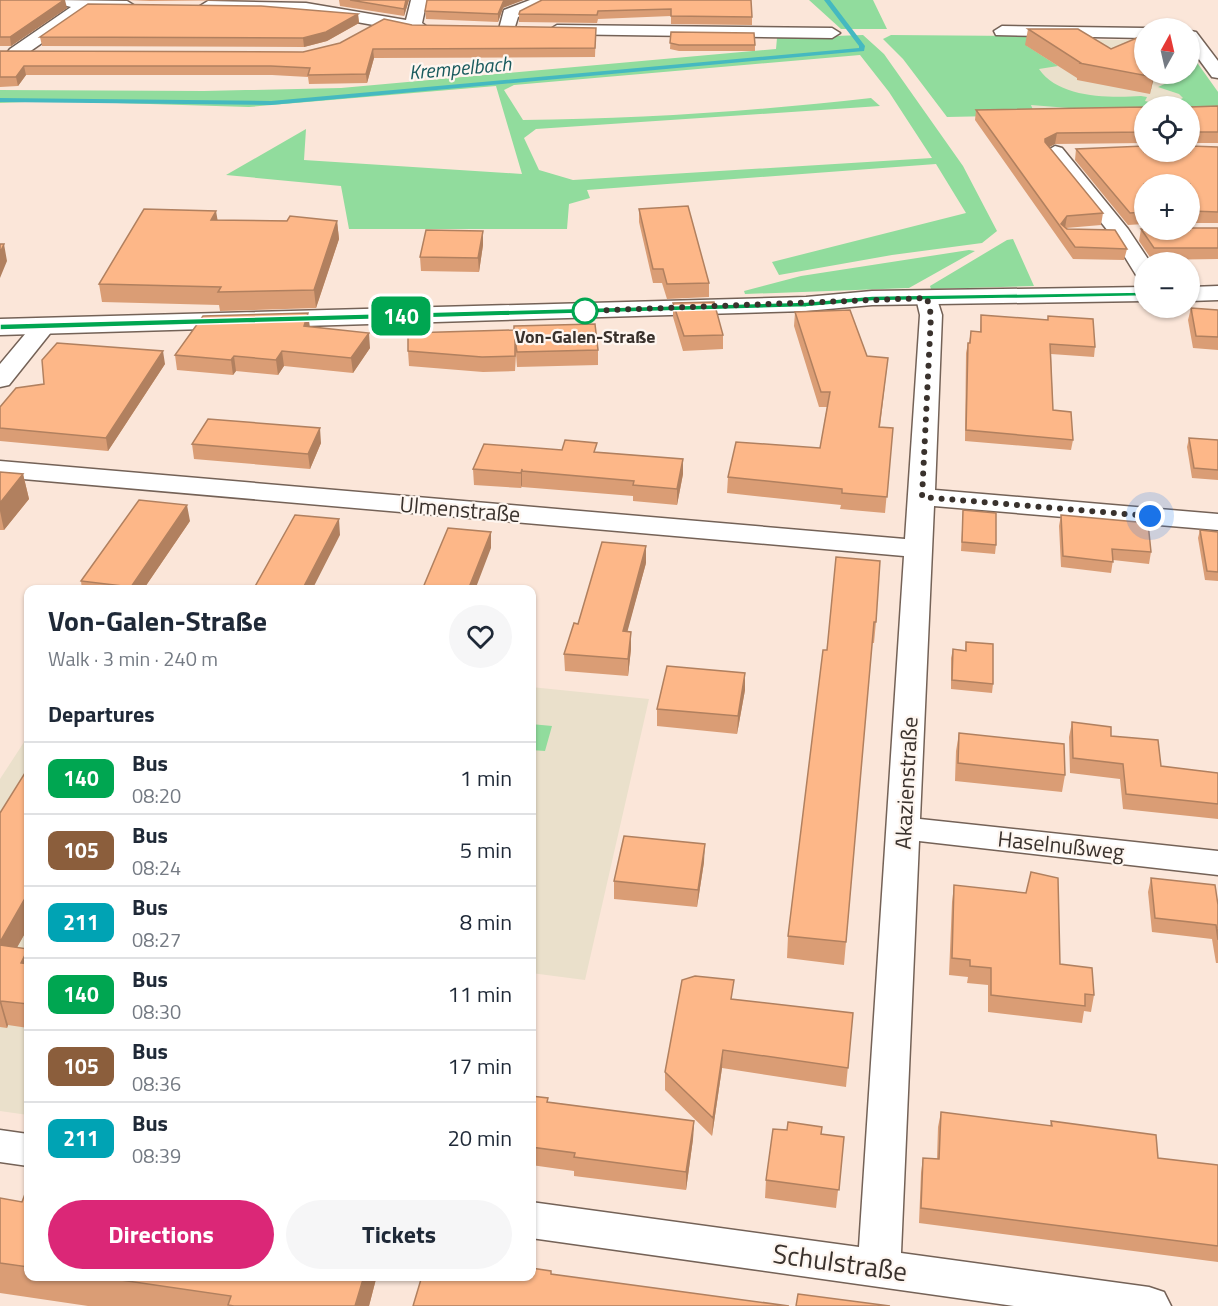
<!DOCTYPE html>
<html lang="en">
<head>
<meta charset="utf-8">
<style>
  :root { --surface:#fff; --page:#f6f6f7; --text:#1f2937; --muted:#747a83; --line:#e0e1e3; --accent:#db2777 }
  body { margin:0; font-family:"Titillium Web",sans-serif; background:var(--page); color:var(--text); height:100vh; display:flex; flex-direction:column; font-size:22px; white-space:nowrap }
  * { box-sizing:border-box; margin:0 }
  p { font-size:20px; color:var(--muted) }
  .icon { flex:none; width:33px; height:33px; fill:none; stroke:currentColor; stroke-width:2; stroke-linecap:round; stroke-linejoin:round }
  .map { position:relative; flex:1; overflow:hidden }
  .side { position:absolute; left:24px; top:585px; width:512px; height:696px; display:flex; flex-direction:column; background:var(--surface); border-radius:12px; box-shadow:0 2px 4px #0004 }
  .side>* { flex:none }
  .badge { padding:0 12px; border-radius:9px; font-size:21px; line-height:39px }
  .needle { width:39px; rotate:8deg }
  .buttons { position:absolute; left:1134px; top:18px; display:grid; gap:12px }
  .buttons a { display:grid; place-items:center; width:66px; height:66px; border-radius:50%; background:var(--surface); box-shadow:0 2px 4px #0004; font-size:30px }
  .you { position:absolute; width:30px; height:30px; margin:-15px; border:4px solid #fff; border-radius:50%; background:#1a73e8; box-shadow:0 0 0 9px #1a73e833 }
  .map>.badge { position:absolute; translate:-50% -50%; box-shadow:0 0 0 3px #fff }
  h2 { padding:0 24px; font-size:22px; line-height:54px }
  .round { display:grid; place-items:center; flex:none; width:63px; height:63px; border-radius:32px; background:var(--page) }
  .overview { display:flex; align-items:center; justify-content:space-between; height:102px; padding:0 24px }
  h1 { font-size:28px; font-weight:700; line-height:45px }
  .cta { display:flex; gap:12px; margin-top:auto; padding:12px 24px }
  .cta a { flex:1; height:69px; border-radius:36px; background:var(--accent); color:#fff; font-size:24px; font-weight:700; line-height:69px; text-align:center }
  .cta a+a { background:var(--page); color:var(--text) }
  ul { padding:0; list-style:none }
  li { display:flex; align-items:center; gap:18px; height:72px; padding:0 24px; border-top:2px solid var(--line) }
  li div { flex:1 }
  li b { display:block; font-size:22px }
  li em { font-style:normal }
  li .badge { min-width:66px; font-weight:700; text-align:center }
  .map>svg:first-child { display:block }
  .education { fill:#eae0cb }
  .green { fill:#91dc9d; fill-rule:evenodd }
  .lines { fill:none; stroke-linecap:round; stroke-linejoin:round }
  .stream { fill:#45b9c0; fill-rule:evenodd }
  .street-casing { stroke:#746257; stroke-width:3 }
  .secondary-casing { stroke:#746257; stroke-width:3 }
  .street { fill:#fff; fill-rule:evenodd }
  .secondary { fill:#fff; fill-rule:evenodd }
  .wall { fill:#da9d75 }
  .shaded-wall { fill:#b1805f }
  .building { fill:#fdb788; stroke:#b1805f; stroke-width:1.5 }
  .line { fill:#00a651; stroke:#fff; stroke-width:1.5 }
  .walk { stroke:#3a322d; stroke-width:6; stroke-dasharray:0 10.8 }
  .stop-dot { fill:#fff; stroke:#00a651; stroke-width:3 }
  .labels { text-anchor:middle; stroke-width:4.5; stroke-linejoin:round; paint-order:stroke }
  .far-stop-label { font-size:18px; font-weight:bold; fill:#3a322d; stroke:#fef6f0 }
  .far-water-label { font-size:20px; font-style:italic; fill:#195a5d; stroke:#fef6f0 }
  .street-label { font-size:22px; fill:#3a322d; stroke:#fef6f0 }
  .near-street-label { font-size:27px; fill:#3a322d; stroke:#fef6f0 }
</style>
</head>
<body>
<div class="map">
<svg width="1218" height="1306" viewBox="0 0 1218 1306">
  <rect width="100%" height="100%" fill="#fbe6d9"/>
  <path class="education" d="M1003,40H1144V74H1190V52L1218,92L1190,106H1144L1035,115Z
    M531,687L649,699L585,980L531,973Z
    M28,736V1115L0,1111V779Z"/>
  <path class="green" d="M809,0H873L887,29H841Z
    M863,35L884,54L963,166L997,231L982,243L892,255L779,275L772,262L966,213L936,164L587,190L590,198L569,204L567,229H349L341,186L226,175L306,129L304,160L522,174L496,86L249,107L50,101L0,103V90L204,91L341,88L776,49L777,38ZM860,55L889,92L932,158L573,180L539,170L524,138L536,129L880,106L871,98C756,111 638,119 523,120L504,90L514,85Z
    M891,35L1025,36L1035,40L1027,46L1058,66L1039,69C1058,98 1109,98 1141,96L1147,97L1145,101L1165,106H1144V114L1031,105L1035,115L947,117L903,59L883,39Z
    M1193,57L1218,92V114H1190V106H1167L1183,98L1179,94L1158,87L1180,77L1179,74H1190V58Z
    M1013,239L1034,286L931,289L930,286L1007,240Z
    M969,250L975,251L909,288L745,294L744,291L801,276Z
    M531,724L552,726L545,751L531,750Z"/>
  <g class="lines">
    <path class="stream" d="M824,0H830L865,46L864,51L271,105L0,102V98L271,101L859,48V46Z"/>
    <defs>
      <path id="street" d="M53,0L127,1L135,6L127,11L89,10L22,57H10L7,53L10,49L71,7L55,3Z
        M411,0H427L422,23L427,27L425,31L413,32L306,13L208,11L200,6L208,1L306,3L406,20Z
        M530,0H552L518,17L513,33H501L499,29L504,10Z
        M557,25L832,28L840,33L832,38L551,34L549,30Z
        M1002,26L1144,28H1146L1144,38L996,35L994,31Z
        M1190,31L1196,32L1218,61V78L1212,77L1190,47Z
        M1055,146L1062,148L1128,229L1150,262H1144V276L1136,275L1112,236L1045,152Z
        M927,291L935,293L942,315L935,490L1218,514V530L934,506L920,819L1218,851V875L919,841L901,1253L1149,1287L1164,1292L1171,1306H1014L531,1238V1202L859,1247L904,556L0,477V461L905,539L920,315L916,298L919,293Z
        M44,319L52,321L56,326L9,385L0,387V364L36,321Z
        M0,1130L28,1134V1166L0,1162Z"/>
      <path id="secondary" d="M1218,286V300L1190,301V287Z
        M1144,287V301L872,305L806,311L0,335V319L806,297L872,291Z"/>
    </defs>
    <use href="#street" class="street-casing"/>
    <use href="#secondary" class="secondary-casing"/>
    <use href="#street" class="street"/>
    <use href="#secondary" class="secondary"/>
  </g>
  <path class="wall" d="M0,0L67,8L11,46H0Z
    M126,0H265L150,1Z
    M339,0H409L404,16L340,6Z
    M744,0L752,17V25L671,24V16L598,19L597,23L519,22V14Z
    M503,8L498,22L426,19L425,11Z
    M358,14L359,23L327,41L304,47L42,46L40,37Z
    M412,25L596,28L595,57L374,58L367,83L309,84L308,77L272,75H26L18,86L0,87V51L303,52Z
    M1028,29L1144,74H1169L1153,81L1150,94L1077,80V78L1025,45Z
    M671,32L755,45V51H679L670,49Z
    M1218,106V143H1190V107Z
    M1144,107V143L1055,144L1049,147L1103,213L1101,225L1066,228L1127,249L1124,260L1073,259L975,120L976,110Z
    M1218,147V223H1190V224V184H1144V225V224L1128,225L1075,160L1076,149Z
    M639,209L709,283V297L667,299L662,283H653L639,222Z
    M217,220L337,221L339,239L316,308L220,311L219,305L102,302L99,284Z
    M1218,228V259L1152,260L1139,241L1141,229Z
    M483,245L479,272L421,271L420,257Z
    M673,303L723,335V349L683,351L673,317Z
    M1191,308L1218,310V350L1193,348L1188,320Z
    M795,312L867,356L888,358L880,427L893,428L885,513L840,509L841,505L727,493L728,477L820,448L827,407H819L794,326Z
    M981,315L1048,320V316L1095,347L1094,357L1051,354L1053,410L1073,440L1071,450L965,441L966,353L968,343H969L971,331L980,332Z
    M310,327L370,348L353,373L284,366L278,375L236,371L233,375L177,370L175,355Z
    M408,333L598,350V365L517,367L516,354L515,371L483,372L409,366L408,351Z
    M165,364L108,451L0,441V407L44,384Z
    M1189,438L1218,440V480L1192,478L1187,447Z
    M321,443L310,469L194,459L192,444Z
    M597,452L683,459V474L677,505L633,501V496L522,487V485L521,488L474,485L473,469Z
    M0,472L23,474L29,499L4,530H0Z
    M963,510L996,545L995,554L961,551Z
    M1061,515L1151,552L1149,564L1113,560L1111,573L1061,567L1059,526Z
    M190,521L143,590H82L81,581Z
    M1200,530L1218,532V581L1205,580L1198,538Z
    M836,557L876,622L874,643H872L844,965L787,958L788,936L827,650Z
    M646,563L627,631L631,632V649L628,676L565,671L564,654L578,624Z
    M966,642L993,684L992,693L951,689V658L953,649L965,650Z
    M745,673V690L737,734L657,726V709Z
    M1072,722L1111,736L1161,766L1218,773V819L1123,809L1120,779L1070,773L1069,737Z
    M959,733L1065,775L1062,792L955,781L956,751Z
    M0,813L28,928L17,947L28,949V1028L8,1025L7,1028L0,1027Z
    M704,862L697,907L614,899V881Z
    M1151,878L1218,905V963H1216L1212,939L1152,932L1148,892Z
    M954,885L1060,964L1094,995L1091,1012L1084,1011L1082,1023L988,1012V985L967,983L968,977L949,975L952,902Z
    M733,1000L853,1013L846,1087L722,1068L712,1136L665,1090V1072Z
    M531,1096L548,1098V1102L694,1121L693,1139L686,1190L574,1176V1171L531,1165Z
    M941,1112L1050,1126L1051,1121L1158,1158L1218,1165V1262L919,1223L921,1173L923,1158L937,1159L938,1127Z
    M821,1134L844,1137L836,1208L765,1198L766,1180Z
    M28,1194V1276H376V1279L369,1306H88L0,1293V1198L22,1202Z"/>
  <path class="shaded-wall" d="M64,0H65L67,8L11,46L10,37Z
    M406,0H409L404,16V9Z
    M503,0H524L503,8L498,22V14Z
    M358,14L359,23L327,41L304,47L303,38Z
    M1197,46L1194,62L1190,64V49Z
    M373,49L374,58L367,83L366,74Z
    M24,66L26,75L18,86L16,77Z
    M1145,74H1169L1153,81L1150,94L1153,77Z
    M1057,133L1055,144L1044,150L1045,139Z
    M216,211L219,228L211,220Z
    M1067,216L1065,228L1061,224Z
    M337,221L339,239L316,308L314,290Z
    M483,231V245L479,272L478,258Z
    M4,244L7,261L0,278V253Z
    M308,313L310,328L304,326Z
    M369,333L370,348L353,373L351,358Z
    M163,351L165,364L108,451L106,438Z
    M282,351L284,366L278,375L276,360Z
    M234,356L236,371L233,375L231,360Z
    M320,428L321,443L310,469L308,454Z
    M683,459V474L677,505V489Z
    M522,469V485L521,488V473Z
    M23,474L29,499L4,530L0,511V503Z
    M187,505L190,521L143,590H131V587Z
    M339,519L340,535L312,590H302Z
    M491,532V548L475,590H468Z
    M646,546V563L623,648V631Z
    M631,632V649L628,676V659Z
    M745,673V690L737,734L738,716Z
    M705,844L704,862L697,907L698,890Z
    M28,893V928L5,969L0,952V942Z
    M28,950V986L21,963Z
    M1,1001L8,1025L7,1028L0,1003Z
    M723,1050L722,1068L712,1136L713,1118Z
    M694,1121L693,1139L686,1190V1172Z
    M364,1276H376V1279L369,1306H355Z"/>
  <path class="building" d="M0,0H64L10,37H0Z
    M350,0H406L404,9Z
    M427,0H504L498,14L425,11Z
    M542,0H751L752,17L671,16V9L598,11L597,15L519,14L520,11Z
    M88,4L261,6L358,14L326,32L303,38L40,37Z
    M384,19L412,25L596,28L595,48L373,49L366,74L308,75L310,68L271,66H24L16,77H0V51L303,52L340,43Z
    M1028,29H1078L1111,49L1144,35V74H1154L1153,77L1079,63H1081Z
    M671,32L754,33L755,45H679L670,43Z
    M1190,44L1197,46L1190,49Z
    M1218,106V132H1191L1190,139V107Z
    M1144,107V132L1057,133L1045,139V142L1103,213L1067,216L1061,224L1067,229L1115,230L1127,249L1075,247L976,110Z
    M1144,146V152H1190V146L1218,147V212L1192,211L1190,216V184H1144V212L1130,213L1076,149Z
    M688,206L709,283L667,284L663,269H653L639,209Z
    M144,209L216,211L211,220L287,221L290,216L337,221L314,290L218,292L221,287L99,284Z
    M1190,228H1218V248H1154L1141,229L1190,230Z
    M426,230L483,231L478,258L420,257Z
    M0,244H4L0,253Z
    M714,302L723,335L684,336L673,303Z
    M1191,308L1218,310V337L1196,336Z
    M850,310L867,356L888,358L879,427L893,428L887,497L842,493V489L728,477L736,442L820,448L830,392H821L795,312Z
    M308,313L304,326L369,333L351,358L282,351L276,360L234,356L231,360L175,355L203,316Z
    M981,315L1048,320V316L1093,319L1095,347L1050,344L1053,410L1071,412L1073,440L966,430L968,343H970L971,331L981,332Z
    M595,324L598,350L517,352L515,339V356L482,357L408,351V333L514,330V326Z
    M57,343L163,351L106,438L0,428V407L16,388L44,384L42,360Z
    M208,419L320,428L308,454L192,444Z
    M1189,438L1218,440V470L1194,468Z
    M565,440L597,443L594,452L683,459L677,489L633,485L634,481L522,471V469L521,473L473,469L484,444L562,450Z
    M0,472L23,474L0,503Z
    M139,500L187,505L131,587L81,581Z
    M963,510L996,513V545L962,542Z
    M295,515L339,519L302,590H253Z
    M1061,515L1148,523L1151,552L1112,549L1113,562L1063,556Z
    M448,528L491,532L468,590H422Z
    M1200,530L1218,532V572L1207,571Z
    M602,542L646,546L623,631L631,632L628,659L564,654L574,623L578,624Z
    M836,557L880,561L876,622H874L846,942L788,936L823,650H827Z
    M966,642L993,644V684L952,680L953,649L966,651Z
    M667,666L745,673L738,716L657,709Z
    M1072,722L1111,727V736L1158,740L1161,766L1218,773V804L1126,794L1123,764L1073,758Z
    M959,733L1064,744L1065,775L958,763Z
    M28,768V893L0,942V813Z
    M624,836L705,844L698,890L614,881Z
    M1031,872L1058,878L1060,964L1092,968L1094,995L1085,994V1006L991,995V968L970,966V960L952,958L954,885L1026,893Z
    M1151,878L1215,885L1218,905V940L1216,925L1155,918Z
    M0,945L28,949L21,963L28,964V1004L1,1001L0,1003Z
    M695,976L734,980L731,999L853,1013L848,1068L723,1050L713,1118L665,1072L682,980Z
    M531,1096L548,1098L547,1102L694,1121L686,1172L574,1157L575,1153L531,1147Z
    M941,1112L1052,1126L1051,1121L1156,1135L1158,1158L1218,1165V1246L921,1208L923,1158L939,1159Z
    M788,1122L822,1127L821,1134L844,1137L839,1190L766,1180L773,1129L787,1130Z
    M25,1194H28V1267L0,1263V1198L22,1202Z
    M531,1268L551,1271V1274L789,1306H413L422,1276H531Z
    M93,1276H364L355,1306H234L228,1305L231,1296Z
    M798,1294L890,1306H796Z"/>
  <path class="line" d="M1144,292H1148V296L872,301L806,307L0,330V324L806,302L872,296Z"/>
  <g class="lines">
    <path class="walk" d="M585,311L927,298L931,315L922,497L1150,516"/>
  </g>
  <circle class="stop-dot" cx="585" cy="311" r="12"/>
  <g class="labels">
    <g class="far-stop-label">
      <text x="585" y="343">Von-Galen-Straße</text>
    </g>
    <g class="far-water-label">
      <text transform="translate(460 68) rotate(-5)" y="7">Krempelbach</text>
    </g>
    <g class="street-label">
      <text transform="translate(460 509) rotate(5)" y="8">Ulmenstraße</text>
      <text transform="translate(906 783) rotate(-87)" y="8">Akazienstraße</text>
      <text transform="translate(1061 845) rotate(6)" y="8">Haselnußweg</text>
    </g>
    <g class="near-street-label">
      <text transform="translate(840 1263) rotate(8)" y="9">Schulstraße</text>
    </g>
  </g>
</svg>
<div class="buttons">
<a><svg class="needle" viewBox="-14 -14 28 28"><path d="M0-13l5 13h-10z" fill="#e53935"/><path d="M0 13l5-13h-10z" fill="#747a83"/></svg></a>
<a><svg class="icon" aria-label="locate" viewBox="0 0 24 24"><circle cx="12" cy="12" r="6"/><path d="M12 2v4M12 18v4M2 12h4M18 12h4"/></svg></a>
<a>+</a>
<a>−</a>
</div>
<div class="you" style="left:1150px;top:516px"></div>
<b class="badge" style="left:401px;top:316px;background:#00a651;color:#fff">140</b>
<section class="side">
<div class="overview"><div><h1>Von-Galen-Straße</h1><p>Walk · 3 min · 240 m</p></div><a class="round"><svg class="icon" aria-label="heart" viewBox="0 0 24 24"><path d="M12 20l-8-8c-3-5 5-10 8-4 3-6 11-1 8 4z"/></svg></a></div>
<h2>Departures</h2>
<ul>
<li><span class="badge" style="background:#00a651;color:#fff">140</span><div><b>Bus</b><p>08:20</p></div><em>1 min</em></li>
<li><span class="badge" style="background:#8b5e3c;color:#fff">105</span><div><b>Bus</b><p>08:24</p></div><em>5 min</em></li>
<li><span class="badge" style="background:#00a3b4;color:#fff">211</span><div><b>Bus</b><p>08:27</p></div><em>8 min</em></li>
<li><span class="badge" style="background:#00a651;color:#fff">140</span><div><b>Bus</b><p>08:30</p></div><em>11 min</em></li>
<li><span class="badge" style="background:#8b5e3c;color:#fff">105</span><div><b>Bus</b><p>08:36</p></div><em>17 min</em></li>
<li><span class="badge" style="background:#00a3b4;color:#fff">211</span><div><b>Bus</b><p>08:39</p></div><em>20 min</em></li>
</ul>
<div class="cta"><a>Directions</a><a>Tickets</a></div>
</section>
</div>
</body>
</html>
